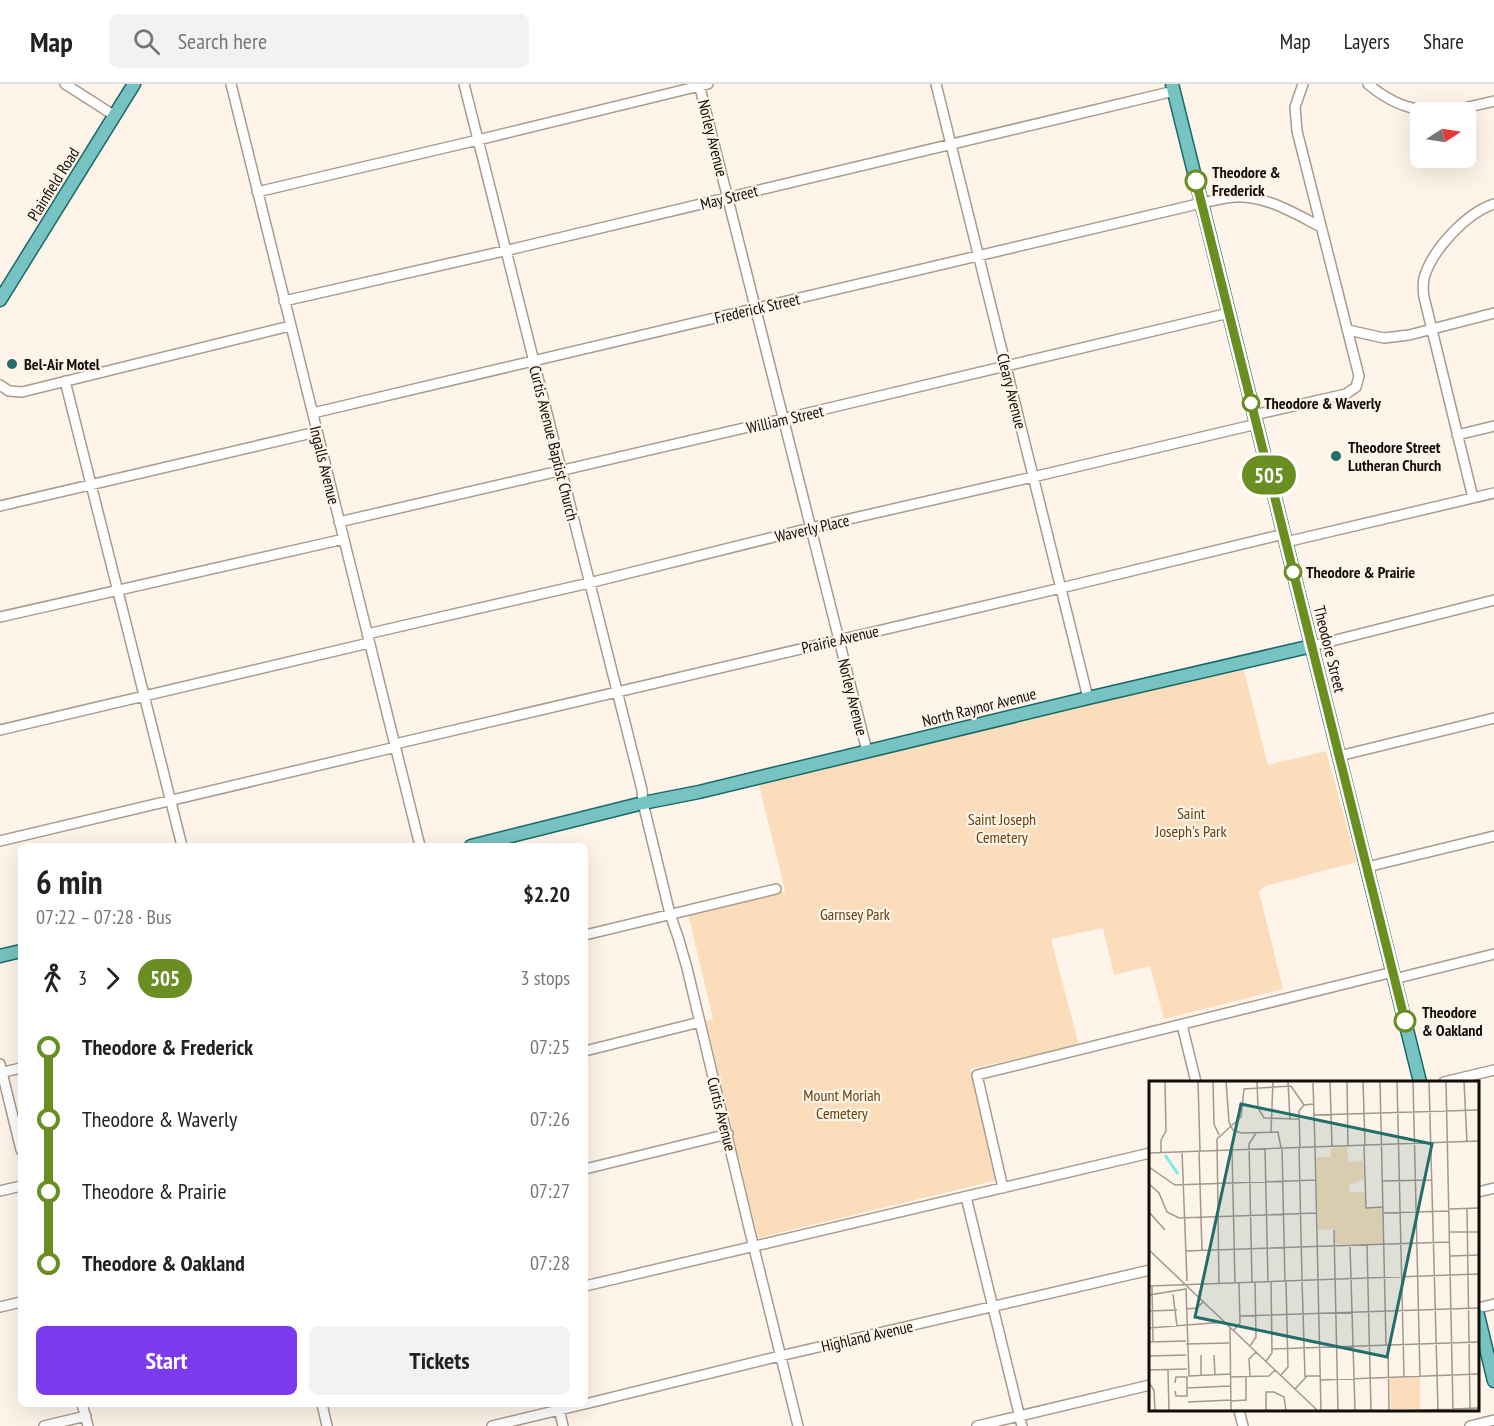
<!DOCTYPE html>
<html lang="en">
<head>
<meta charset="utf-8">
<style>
  :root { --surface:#fff; --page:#f2f2f2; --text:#222; --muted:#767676; --line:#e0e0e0; --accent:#7c3aed }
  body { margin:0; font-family:"PT Sans Narrow",sans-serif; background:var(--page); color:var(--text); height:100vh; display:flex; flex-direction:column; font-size:22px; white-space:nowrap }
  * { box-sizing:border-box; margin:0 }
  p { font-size:20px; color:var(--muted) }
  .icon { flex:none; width:33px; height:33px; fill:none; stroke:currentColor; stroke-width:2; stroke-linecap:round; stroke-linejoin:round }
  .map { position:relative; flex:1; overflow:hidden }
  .details { position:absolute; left:18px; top:759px; width:570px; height:564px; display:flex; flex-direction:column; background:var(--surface); border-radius:9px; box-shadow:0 6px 24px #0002 }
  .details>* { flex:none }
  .badge { padding:0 12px; border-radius:20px; font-size:21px; line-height:39px }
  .needle { width:39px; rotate:78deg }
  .controls { position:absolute; left:1410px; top:18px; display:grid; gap:12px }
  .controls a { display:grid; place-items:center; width:66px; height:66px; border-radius:9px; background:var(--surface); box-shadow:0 6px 24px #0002; font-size:30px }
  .map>.badge { position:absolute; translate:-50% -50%; box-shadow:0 0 0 3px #fff }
  .legs { display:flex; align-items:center; gap:9px; height:66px; padding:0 18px; font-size:20px }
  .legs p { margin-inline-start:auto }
  .headline { display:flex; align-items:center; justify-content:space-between; height:102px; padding:0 18px }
  h1 { font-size:33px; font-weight:700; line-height:45px }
  .button { display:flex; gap:12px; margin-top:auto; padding:12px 18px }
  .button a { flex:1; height:69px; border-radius:9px; background:var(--accent); color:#fff; font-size:24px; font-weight:700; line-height:69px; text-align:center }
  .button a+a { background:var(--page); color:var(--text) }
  ul { padding:0 18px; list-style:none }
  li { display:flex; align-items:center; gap:21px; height:72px; font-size:22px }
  li i { display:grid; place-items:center; width:9px; height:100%; margin:0 8px; background:currentColor }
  li i::after { content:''; width:15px; height:15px; margin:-8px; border:4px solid; border-radius:50%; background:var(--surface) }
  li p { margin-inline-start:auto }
  li:first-child i { background:linear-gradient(#0000 50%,currentColor 0) }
  li:last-child i { background:linear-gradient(currentColor 50%,#0000 0) }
  header { display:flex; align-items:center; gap:36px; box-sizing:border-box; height:84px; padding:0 30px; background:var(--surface); border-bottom:2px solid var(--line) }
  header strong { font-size:28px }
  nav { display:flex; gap:33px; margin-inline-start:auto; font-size:21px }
  .search { width:420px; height:54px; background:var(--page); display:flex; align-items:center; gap:15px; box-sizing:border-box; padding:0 21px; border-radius:9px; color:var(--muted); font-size:22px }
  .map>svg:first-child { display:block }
  .green { fill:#fbddbc }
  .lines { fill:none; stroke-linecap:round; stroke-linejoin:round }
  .minor-casing { stroke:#ab9b8a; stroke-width:12 }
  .major-casing { stroke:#186965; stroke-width:15 }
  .minor { stroke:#fff; stroke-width:9 }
  .major { stroke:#76c3c1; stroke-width:12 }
  .line-1-casing { stroke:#fff; stroke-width:14 }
  .line-1 { stroke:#6b8e23; stroke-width:9 }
  .stop-1-dot { fill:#fff; stroke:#6b8e23; stroke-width:3 }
  .poi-dot { fill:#236e6b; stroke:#fff4e9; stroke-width:2 }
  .labels { text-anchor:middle; stroke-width:4.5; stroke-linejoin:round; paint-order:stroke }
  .street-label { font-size:16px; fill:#130d07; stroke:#fff4e9 }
  .stop-label { font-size:16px; font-weight:bold; fill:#130d07; stroke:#fff4e9; text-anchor:start }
  .poi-label { font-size:16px; font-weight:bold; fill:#130d07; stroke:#fff4e9; text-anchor:start }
  .park-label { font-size:16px; fill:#67410c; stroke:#fff4e9 }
  .inset-river { fill:none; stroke:#75ece7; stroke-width:3 }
  .inset-road { fill:none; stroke:#a1988f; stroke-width:1.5 }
  .view { fill:#236e6b; fill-opacity:0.15; stroke:#236e6b; stroke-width:3 }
  .inset-edge { fill:none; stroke:#130d07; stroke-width:3 }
</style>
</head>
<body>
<header>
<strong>Map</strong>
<div class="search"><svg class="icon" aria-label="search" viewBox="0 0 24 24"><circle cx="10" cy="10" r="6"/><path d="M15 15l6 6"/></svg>Search here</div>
<nav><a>Map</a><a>Layers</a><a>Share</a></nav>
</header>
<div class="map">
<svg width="1494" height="1342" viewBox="0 0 1494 1342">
  <rect width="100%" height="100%" fill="#fff4e9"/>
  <path class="green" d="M1243,583L1268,681L1326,667L1357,778L1265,802L1259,808L1283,905L1164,935L1150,882L1114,891L1103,844L1051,855L1079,961L970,985L998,1096L758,1154L706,937L713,935L688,830L785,807L758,697Z"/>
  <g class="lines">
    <defs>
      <path id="minor" d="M65,0L115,32
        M231,0L420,762
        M464,0L642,706L643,719L670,830L678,853L687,884L750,1148L798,1342
        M699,0L867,667
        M936,0L1088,614
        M1368,0C1410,36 1445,29 1494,17
        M257,108L478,56L708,0
        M284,217L517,164L1174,7
        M1348,246L1384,254L1409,251L1494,229
        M65,297L182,762
        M0,301L9,307L22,308L290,242
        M313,329C608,257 905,190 1202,119C1212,117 1223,114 1234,113C1265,111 1294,129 1321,143
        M1254,331L1346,310L1356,303L1359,292L1297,47L1295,23L1303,0
        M1457,351L1494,342
        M1473,414L1424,213C1423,207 1423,200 1424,194C1432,166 1466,129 1494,120
        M0,422L316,348
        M339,438L783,335L1229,229
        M1286,458L1494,409
        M0,533L344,455
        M367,550L589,499L810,444L1033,393L1257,340
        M1312,562L1494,516
        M0,646L369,559
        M395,660L1061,504L1284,450
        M1339,672L1494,634
        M0,757L396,663
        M1367,783L1494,752
        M585,851L776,805
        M1394,895L1494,870
        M1182,941L1196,998
        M585,967L700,938
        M0,980L21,1066
        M0,989L21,984
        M1444,998L1494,986
        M585,1085L728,1050
        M1003,1104L977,991L1393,888
        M0,1107L21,1102
        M1478,1108L1494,1104
        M966,1113L1022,1342
        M585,1202L1150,1069
        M0,1223L21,1218
        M1478,1224L1494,1220
        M82,1320L88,1342
        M322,1320L327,1342
        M558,1320L563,1342
        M585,1320L780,1272L1150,1186
        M1239,1326L1243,1342
        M44,1342L86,1332
        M492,1342L584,1320
        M977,1342L1150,1301
        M1470,1342L1494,1336"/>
      <path id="major" d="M1172,0L1420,998
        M0,216L134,0
        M471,762L643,719L699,708L1088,614L1312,562
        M0,872L21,867
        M1478,1231L1494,1297"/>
    </defs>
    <use href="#minor" class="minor-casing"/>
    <use href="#major" class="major-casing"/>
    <use href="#minor" class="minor"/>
    <use href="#major" class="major"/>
  </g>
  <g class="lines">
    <defs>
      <path id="line-1" d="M1196,97L1405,937"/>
    </defs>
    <use href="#line-1" class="line-1-casing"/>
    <use href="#line-1" class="line-1"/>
  </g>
  <g class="stop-1-dot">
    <circle cx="1196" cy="97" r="10"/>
    <circle cx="1251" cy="319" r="8"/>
    <circle cx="1293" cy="488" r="8"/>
    <circle cx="1405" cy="937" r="10"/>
  </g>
  <g class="poi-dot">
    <circle cx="12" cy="280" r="6"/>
    <circle cx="1336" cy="372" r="6"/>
  </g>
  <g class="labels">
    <g class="street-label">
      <text transform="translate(713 54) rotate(76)" y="6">Norley Avenue</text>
      <text transform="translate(53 100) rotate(-58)" y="6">Plainfield Road</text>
      <text transform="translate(729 113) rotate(-14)" y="6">May Street</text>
      <text transform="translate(757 224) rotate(-13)" y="6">Frederick Street</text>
      <text transform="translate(1012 307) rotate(76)" y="6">Cleary Avenue</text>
      <text transform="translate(785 335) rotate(-13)" y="6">William Street</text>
      <text transform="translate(554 359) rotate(76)" y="6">Curtis Avenue Baptist Church</text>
      <text transform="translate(325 381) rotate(76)" y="6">Ingalls Avenue</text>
      <text transform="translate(812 444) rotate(-13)" y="6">Waverly Place</text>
      <text transform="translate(840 555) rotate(-13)" y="6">Prairie Avenue</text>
      <text transform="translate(1330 565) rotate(76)" y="6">Theodore Street</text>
      <text transform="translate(853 613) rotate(76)" y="6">Norley Avenue</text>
      <text transform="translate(979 623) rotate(-14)" y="6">North Raynor Avenue</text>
      <text transform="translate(722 1030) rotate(76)" y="6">Curtis Avenue</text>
      <text transform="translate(867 1252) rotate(-13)" y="6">Highland Avenue</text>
    </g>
    <g class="stop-label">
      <text x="1212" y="94">Theodore &amp;<tspan x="1212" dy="18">Frederick</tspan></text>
      <text x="1264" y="325">Theodore &amp; Waverly</text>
      <text x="1306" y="494">Theodore &amp; Prairie</text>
      <text x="1422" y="934">Theodore<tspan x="1422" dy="18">&amp; Oakland</tspan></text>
    </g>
    <g class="poi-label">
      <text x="24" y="286">Bel-Air Motel</text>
      <text x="1348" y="369">Theodore Street<tspan x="1348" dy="18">Lutheran Church</tspan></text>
    </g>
    <g class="park-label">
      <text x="1191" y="735">Saint<tspan x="1191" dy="18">Joseph's Park</tspan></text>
      <text x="1002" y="741">Saint Joseph<tspan x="1002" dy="18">Cemetery</tspan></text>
      <text x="855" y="836">Garnsey Park</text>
      <text x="842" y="1017">Mount Moriah<tspan x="842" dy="18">Cemetery</tspan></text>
    </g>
  </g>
  <g transform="translate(1149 997)">
    <rect width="330" height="330" fill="#fff4e9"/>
    <path d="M198,66L200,81L214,80L215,98L200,104V111H216V127H233L234,163H186L185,148L169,149L167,76H182V67ZM271,296V328H242L241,297Z" fill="#fbddbc"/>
    <path class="inset-river" d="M16,74L29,93"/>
    <path class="inset-road" d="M49,0L51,70M64,0L65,43L70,54M77,0L80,41L84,49L92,52L129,51L132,67M108,0L109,27L115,37L150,38M139,0L141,39M156,0H215M181,0L183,65M198,0L199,65M214,0L216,64M231,0L237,264M248,0L255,296M264,0L271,295M280,0L289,329M297,0L304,329M315,0L318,61M164,2L166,66M165,34L330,29M122,51L124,0M215,64L217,127L234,126M150,66L153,199M151,66L150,30L155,24L165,23M166,66L172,330M133,67L136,200M116,68L119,201M83,69L86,202M33,70L38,200M50,70L53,170M12,71V59L17,50L16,0M0,72L330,60M0,86L26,104L167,99M233,100L283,99M0,103L10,112L18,131L30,137L168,132M301,128L330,127M318,128L319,194M0,131L16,149M234,132L300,130M185,149L189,330M301,151H330M201,164L206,330M218,164L222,330M0,169L169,330M36,170L301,161M301,175L330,174M319,194L321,327M153,199L156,296M103,201L100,63L107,52M70,202L68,58L92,36L95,8L142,5L155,24M0,205L330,193M3,205L4,261M24,213L28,245M0,214L37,208L40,295L81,293M37,228L48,227L54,221M0,230L28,229M91,235L330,227M0,247L76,241M81,247L82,330M85,249L91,242L90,202M0,261L37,260M37,263L80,262M239,264L240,330M101,265L107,256L106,201M123,268L330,261M52,274V294M65,274L66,294M0,275L37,274M117,280L123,272L122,200M0,289L38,288M19,289L20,330M132,294L139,286L137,200M81,296L120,295L126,289M101,296L100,278L107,271M172,299L330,293M0,302L5,309L6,330M26,302L27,296H38V315H27L26,310M38,307L81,305M146,308L158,295H171M82,320L97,319V296M39,321L82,319M117,330V311H125L135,316L137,330M251,330L330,327"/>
    <path class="view" d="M92,23L283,63L238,276L46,236Z"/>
    <rect width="330" height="330" class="inset-edge"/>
  </g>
</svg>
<div class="controls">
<a><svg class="needle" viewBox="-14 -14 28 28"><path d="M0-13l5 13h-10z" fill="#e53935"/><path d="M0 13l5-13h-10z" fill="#767676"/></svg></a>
</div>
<b class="badge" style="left:1269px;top:391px;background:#6b8e23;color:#fff">505</b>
<section class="details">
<div class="headline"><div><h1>6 min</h1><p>07:22 – 07:28 · Bus</p></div><b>$2.20</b></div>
<div class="legs"><svg class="icon" aria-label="walk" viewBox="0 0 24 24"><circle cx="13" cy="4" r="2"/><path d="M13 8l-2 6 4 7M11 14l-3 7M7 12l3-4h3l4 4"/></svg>3<svg class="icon" aria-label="forward" viewBox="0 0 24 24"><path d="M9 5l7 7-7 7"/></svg><b class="badge" style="background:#6b8e23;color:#fff">505</b><p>3 stops</p></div>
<ul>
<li><i style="color:#6b8e23"></i><b>Theodore &amp; Frederick</b><p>07:25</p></li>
<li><i style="color:#6b8e23"></i><span>Theodore &amp; Waverly</span><p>07:26</p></li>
<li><i style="color:#6b8e23"></i><span>Theodore &amp; Prairie</span><p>07:27</p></li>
<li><i style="color:#6b8e23"></i><b>Theodore &amp; Oakland</b><p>07:28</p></li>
</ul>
<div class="button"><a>Start</a><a>Tickets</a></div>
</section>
</div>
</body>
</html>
